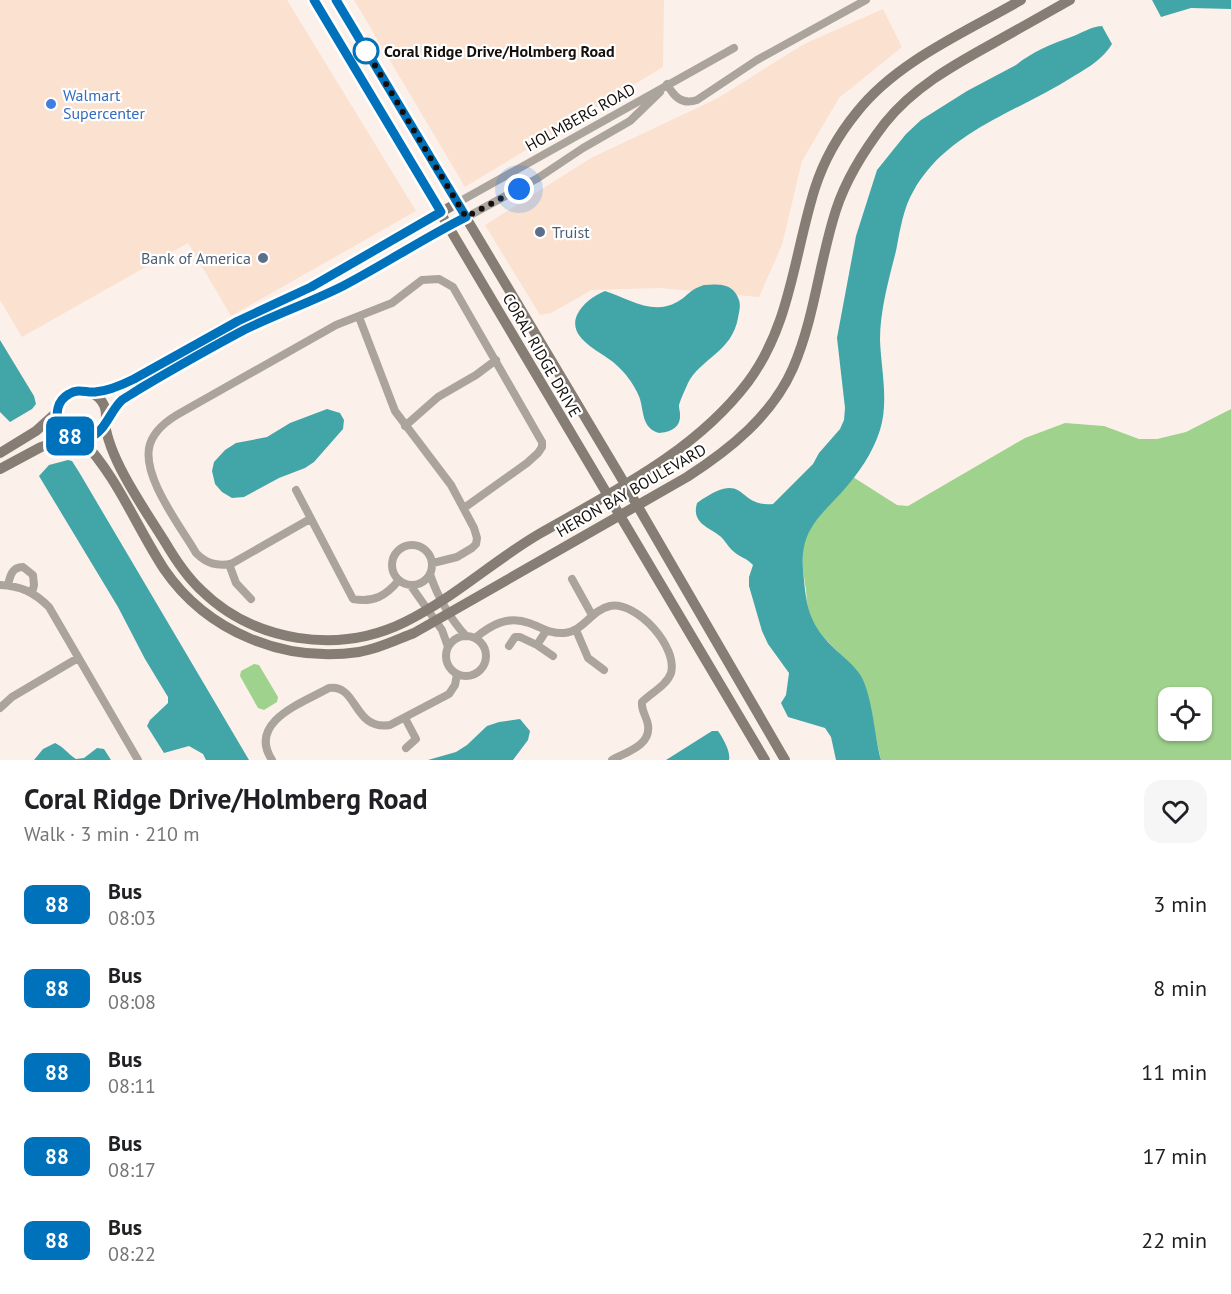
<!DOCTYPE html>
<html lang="en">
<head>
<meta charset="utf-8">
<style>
  :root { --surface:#fff; --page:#f6f6f6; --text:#202124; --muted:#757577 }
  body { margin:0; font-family:"PT Sans",sans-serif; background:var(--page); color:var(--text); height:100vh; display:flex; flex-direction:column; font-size:22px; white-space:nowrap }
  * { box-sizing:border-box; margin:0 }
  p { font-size:20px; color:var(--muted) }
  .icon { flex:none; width:33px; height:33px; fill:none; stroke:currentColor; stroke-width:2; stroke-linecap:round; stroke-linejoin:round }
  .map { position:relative; height:760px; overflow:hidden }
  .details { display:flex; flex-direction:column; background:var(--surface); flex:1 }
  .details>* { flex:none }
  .badge { padding:0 12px; border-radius:9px; font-size:21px; line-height:39px }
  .tools { position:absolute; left:1158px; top:687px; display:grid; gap:12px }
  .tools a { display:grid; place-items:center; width:54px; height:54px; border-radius:12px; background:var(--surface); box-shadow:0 2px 4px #0004; font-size:30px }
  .you { position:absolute; width:30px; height:30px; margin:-15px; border:4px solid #fff; border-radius:50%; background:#1a73e8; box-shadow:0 0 0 9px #1a73e833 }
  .map>.badge { position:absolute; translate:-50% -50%; box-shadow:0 0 0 3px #fff }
  .round { display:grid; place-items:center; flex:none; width:63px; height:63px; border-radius:18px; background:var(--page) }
  .headline { display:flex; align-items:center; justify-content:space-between; height:102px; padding:0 24px }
  h1 { font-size:28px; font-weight:700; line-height:45px }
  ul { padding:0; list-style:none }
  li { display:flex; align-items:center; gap:18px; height:84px; padding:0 24px }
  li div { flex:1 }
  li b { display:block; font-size:22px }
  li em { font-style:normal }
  li .badge { min-width:66px; font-weight:700; text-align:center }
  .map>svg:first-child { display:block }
  .built { fill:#fae1d0 }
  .green { fill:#9fd28d; fill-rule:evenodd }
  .water { fill:#42a6a8 }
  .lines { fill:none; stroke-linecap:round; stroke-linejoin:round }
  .street { stroke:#aaa49d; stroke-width:8 }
  .secondary { stroke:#867d74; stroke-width:10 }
  .line-casing { stroke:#fff; stroke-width:14 }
  .line { stroke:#0072bc; stroke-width:9 }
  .walk { stroke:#150f0b; stroke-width:6; stroke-dasharray:0 10.8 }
  .stop-dot { fill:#fff; stroke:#0072bc; stroke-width:3 }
  .shop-dot { fill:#3f7fe0; stroke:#fff; stroke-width:2 }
  .service-dot { fill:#5c6f8a; stroke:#fff; stroke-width:2 }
  .labels { text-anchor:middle; stroke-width:4.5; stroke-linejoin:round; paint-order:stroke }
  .stop-label { font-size:16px; font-weight:bold; fill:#150f0b; stroke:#fff; text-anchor:start }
  .shop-label { font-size:16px; fill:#366cbe; stroke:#fff; text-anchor:start }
  .street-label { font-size:16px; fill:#150f0b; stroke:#fff }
  .service-label { font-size:16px; fill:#4e5e75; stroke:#fff; text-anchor:start }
</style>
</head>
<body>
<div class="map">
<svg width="1231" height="760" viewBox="0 0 1231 760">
  <rect width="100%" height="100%" fill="#fcf1ea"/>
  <path class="built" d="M0,0H287L416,211L231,316L188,243L22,337L0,300Z
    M354,0H664L663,67L465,187Z
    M883,9L902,47L839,98L802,161L782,245L759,297L659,288L592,290L551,313L540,315L485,225L591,158L718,98L804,44Z"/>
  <path class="green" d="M1231,409V760H881L864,685C854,662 832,649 817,629C808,617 807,604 806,590C804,576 801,562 803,548C808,519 836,500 853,477L897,505L908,506L1025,438L1065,423L1104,426L1139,439H1157L1186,432ZM1168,698H1202V730H1168Z
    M254,664L259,665L278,697L277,702L264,710L258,708L240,676L241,671Z"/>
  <path class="water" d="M1152,0H1231V9L1191,8L1161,17Z
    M1102,26L1112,44C1103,59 1089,67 1074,76C1026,107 964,126 927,171C922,177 917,184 914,190C903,208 900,231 896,251C889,279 880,310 880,340C881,369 889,401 880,430C873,453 858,474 842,492C819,517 800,531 803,569C806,603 807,622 833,647C842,656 854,665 861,676C873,698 874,735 881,760H836L831,737L825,728L788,717L781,703L786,695L789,673L768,644L762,631L749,586V577L753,565C747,558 739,557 733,551C728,547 725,540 720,536C709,527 691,523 697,503C748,467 735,508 773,504L813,464L819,453L840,429L844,420L845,408L837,338L856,236L877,170L906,134L921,120L967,91L1016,65C1032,52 1051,44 1071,37C1082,33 1090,27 1102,26Z
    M704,285C719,284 733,283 739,300C741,306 739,312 738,318C732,352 700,359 688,383C685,390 681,398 679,405C679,410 680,410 680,414C681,428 670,432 659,433C642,428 644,413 640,399C638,393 633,384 629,379C625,373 619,367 613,362C600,351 567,338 577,315C583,303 593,296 605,291C628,298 652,316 677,302C688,296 690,289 704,285Z
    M0,340L34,396L36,404L32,409L10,422L0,412Z
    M327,409L340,413L344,420L343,429L314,462L305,468L279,478L244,497L232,498L222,492L215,484L212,471L214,462L225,450L236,443L267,437L290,423Z
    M68,460L72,461L79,472L249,760H206L203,754L189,746L164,753L147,726L150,720L168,703V697L145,659L118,607L39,476L49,465Z
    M520,719L530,731L528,740L513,760H428L456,752L467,745L487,726L499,722Z
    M712,731H718C723,738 731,752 729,760H666Z
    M55,743C64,747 68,754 76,759L84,758L97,748L104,749L111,760H34L43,749Z"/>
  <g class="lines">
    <path class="street" d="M667,84C674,97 682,105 697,100L757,60L866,0
      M457,203L734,48
      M467,217L538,178L583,148L630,121L660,92
      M359,317L395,411L451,485L474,528L477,538L476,544L472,548L457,557L433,563
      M405,426L438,397L476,375L496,360
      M296,490L353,599C373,603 386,596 399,580
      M310,519L231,564C216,566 207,564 196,553C181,527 140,475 150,444C155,429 169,419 182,412L336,325L392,303L422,280L439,279L453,287L542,442V447L538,453L527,463L464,508
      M392 565a20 20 0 1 1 40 0a20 20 0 1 1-40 0Z
      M229,564L236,583L251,599
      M430,574C437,596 451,620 466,636
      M572,579L592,615
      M0,585C21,586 34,592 49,607L138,760
      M8,585C10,576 12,567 23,567L33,575L34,585L32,593
      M411,586L442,630L448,647
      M576,630L588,658L604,670
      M546,631L537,645L553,656
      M446 656a20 20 0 1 1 40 0a20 20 0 1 1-40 0Z
      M475,638C491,625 508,615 529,623C541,627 550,634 564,633C583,632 591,610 610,606C637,601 678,647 671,673C667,685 651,693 642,702C641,711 647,717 648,725C651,746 626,752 612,760
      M509,646L515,637H520L537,645
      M0,708L12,697L78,658
      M405,718L416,739L406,748
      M272,760C247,722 302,703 329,688C358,684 353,731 390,725L449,694L455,685L457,674"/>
    <path class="secondary" d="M314,0L765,760
      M336,0L619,474L785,760
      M58 415a24 24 0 1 1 48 0a24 24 0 1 1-48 0Z
      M93,393L116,387L134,379L238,321L311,287L457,203
      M106,419L122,400L141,388L244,330L342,286L467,217
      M105,424C110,461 145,510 165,542C175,559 186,576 201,590C254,642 338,655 405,622C454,598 493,561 539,534C614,491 695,452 748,382C791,324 794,254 815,188C824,160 839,134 857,112C897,61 966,32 1021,0
      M81,439C117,476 136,526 164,569C207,632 284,663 359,652C378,649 396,640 414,633L687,477C729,450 772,416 793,368C815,317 819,262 836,210C846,179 865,149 885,123C913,88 952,66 990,45C1017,30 1043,15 1070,0
      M0,453L36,431L57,412
      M0,469L41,447L73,437"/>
  </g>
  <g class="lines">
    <defs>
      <path id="line" d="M314,0L441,212L311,287L238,321L134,379C122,385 109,391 95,392C86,393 79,388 69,394C44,408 63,448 90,437C105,432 110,411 122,400C128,396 135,392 141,388C175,368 210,348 244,330C277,314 311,302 343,286C385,264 424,238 466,217L336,0"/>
    </defs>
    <use href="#line" class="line-casing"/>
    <use href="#line" class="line"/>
    <path class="walk" d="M366,51L365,49L466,217L519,189"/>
  </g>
  <circle class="stop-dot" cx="366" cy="51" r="12"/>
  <circle class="shop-dot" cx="51" cy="104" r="6"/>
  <g class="service-dot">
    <circle cx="540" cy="232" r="6"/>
    <circle cx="263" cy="258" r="6"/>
  </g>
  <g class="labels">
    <g class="stop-label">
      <text x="384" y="57">Coral Ridge Drive/Holmberg Road</text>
    </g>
    <g class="shop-label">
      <text x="63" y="101">Walmart<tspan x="63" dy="18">Supercenter</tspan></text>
    </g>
    <g class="street-label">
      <text transform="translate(580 117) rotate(-29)" y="6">HOLMBERG ROAD</text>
      <text transform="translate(542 355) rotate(60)" y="6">CORAL RIDGE DRIVE</text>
      <text transform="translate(631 490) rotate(-30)" y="6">HERON BAY BOULEVARD</text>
    </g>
    <g class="service-label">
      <text x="552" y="238">Truist</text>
      <text x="251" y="264" text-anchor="end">Bank of America</text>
    </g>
  </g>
</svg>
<div class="tools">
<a><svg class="icon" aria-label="locate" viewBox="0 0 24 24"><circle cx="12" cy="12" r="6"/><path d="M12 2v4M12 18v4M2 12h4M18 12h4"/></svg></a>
</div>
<div class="you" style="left:519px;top:189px"></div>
<b class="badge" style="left:70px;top:436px;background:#0072bc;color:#fff">88</b>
</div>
<section class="details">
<div class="headline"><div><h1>Coral Ridge Drive/Holmberg Road</h1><p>Walk · 3 min · 210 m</p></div><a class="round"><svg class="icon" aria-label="heart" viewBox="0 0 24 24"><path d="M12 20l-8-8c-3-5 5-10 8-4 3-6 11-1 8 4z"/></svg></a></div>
<ul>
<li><span class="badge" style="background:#0072bc;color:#fff">88</span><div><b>Bus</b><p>08:03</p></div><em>3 min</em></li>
<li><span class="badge" style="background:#0072bc;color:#fff">88</span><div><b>Bus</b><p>08:08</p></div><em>8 min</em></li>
<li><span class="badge" style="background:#0072bc;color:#fff">88</span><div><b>Bus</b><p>08:11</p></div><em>11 min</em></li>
<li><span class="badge" style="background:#0072bc;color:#fff">88</span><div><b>Bus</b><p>08:17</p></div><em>17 min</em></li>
<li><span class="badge" style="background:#0072bc;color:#fff">88</span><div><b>Bus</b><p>08:22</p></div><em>22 min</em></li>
</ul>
</section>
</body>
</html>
